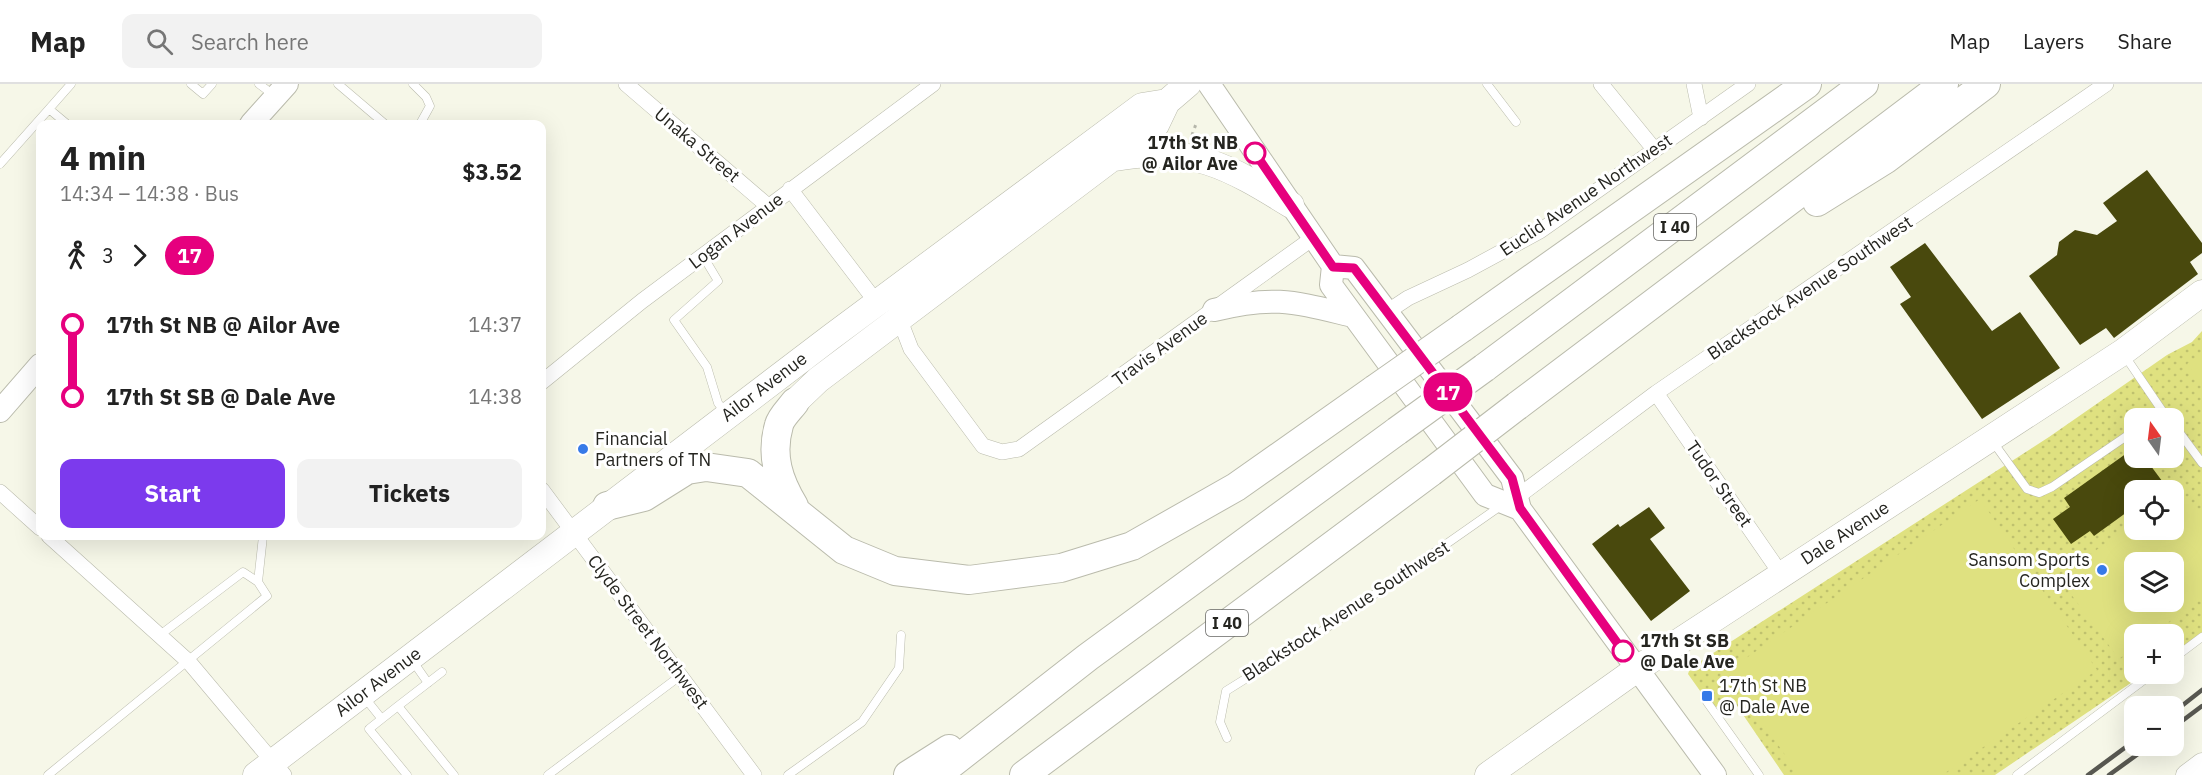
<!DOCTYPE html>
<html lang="en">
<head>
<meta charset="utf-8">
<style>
  :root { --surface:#fff; --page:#f2f2f2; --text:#222; --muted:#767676; --line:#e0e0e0; --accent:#7c3aed }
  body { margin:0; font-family:"IBM Plex Sans",sans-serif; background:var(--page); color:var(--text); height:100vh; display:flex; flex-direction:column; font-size:22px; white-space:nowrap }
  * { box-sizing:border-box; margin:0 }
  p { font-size:20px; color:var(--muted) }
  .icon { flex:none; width:33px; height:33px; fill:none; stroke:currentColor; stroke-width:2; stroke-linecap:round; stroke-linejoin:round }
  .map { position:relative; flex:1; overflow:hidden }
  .sheet { position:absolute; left:36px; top:36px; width:510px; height:420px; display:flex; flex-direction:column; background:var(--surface); border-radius:12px; box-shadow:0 6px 24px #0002 }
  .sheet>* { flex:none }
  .badge { padding:0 12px; border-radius:20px; font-size:21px; line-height:39px }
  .needle { width:39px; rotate:346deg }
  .fabs { position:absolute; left:2124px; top:324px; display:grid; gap:12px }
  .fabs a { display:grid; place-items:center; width:60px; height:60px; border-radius:12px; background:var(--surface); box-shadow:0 6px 24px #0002; font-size:30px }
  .map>.badge { position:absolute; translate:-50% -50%; box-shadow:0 0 0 3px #fff }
  .legs { display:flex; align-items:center; gap:9px; height:66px; padding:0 24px; font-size:20px }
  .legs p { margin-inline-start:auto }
  .head { display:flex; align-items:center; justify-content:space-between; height:102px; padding:0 24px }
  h1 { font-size:33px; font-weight:800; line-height:45px }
  .cta { display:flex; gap:12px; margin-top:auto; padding:12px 24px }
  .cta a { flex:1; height:69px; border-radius:12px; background:var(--accent); color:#fff; font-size:24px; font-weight:800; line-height:69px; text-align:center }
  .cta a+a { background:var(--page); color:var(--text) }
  ul { padding:0 24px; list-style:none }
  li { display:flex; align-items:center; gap:21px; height:72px; font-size:22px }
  li i { display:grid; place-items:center; width:9px; height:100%; margin:0 8px; background:currentColor }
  li i::after { content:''; width:15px; height:15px; margin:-8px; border:4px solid; border-radius:50%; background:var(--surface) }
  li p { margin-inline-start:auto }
  li:first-child i { background:linear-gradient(#0000 50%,currentColor 0) }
  li:last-child i { background:linear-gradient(currentColor 50%,#0000 0) }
  header { display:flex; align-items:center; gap:36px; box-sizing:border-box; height:84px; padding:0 30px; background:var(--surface); border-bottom:2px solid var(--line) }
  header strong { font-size:28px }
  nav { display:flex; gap:33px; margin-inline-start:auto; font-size:21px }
  .search { width:420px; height:54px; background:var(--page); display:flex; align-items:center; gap:15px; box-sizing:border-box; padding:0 21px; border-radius:12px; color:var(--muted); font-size:22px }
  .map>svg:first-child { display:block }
  .grass { fill:url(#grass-dots); fill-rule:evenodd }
  .pitch { fill:#dfe180; fill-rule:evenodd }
  .building { fill:#49490d }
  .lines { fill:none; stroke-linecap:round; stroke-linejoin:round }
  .service-casing { stroke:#babbac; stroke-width:9 }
  .minor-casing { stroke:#babbac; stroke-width:16 }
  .tertiary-casing { stroke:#babbac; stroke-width:21 }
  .secondary-casing { stroke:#babbac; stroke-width:24 }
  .primary-casing { stroke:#babbac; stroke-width:27 }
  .motorway-casing { stroke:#babbac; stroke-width:30 }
  .path { stroke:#b5b6aa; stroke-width:3; stroke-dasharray:3 4.5; stroke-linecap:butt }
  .service { stroke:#fff; stroke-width:8 }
  .minor { stroke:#fff; stroke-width:15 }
  .tertiary { stroke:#fff; stroke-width:20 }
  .secondary { stroke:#fff; stroke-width:22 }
  .primary { stroke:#fff; stroke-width:26 }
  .motorway { stroke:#fff; stroke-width:28 }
  .rail { stroke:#585851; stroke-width:4.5 }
  .motorway-bridge-casing { stroke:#babbac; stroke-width:30; stroke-linecap:butt }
  .motorway-bridge { stroke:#fff; stroke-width:28 }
  .line-1-casing { stroke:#fff; stroke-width:14 }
  .line-1 { stroke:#e6007e; stroke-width:9 }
  .stop-1-dot { fill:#fff; stroke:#e6007e; stroke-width:3 }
  .poi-dot { fill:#377ae8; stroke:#fff; stroke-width:2 }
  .labels { text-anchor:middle; stroke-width:6; stroke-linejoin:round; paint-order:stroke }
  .shield { fill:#fff; stroke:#666663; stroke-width:1.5 }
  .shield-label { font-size:16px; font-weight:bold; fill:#252520 }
  .stop-label { font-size:18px; font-weight:bold; fill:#252520; stroke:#fff; text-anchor:end }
  .street-label { font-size:18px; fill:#252520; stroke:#fff }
  .poi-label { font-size:18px; fill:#252520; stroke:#fff; text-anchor:start }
</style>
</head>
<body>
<header>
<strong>Map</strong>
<div class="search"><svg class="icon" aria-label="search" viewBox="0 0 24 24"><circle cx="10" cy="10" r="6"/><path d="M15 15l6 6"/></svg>Search here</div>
<nav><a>Map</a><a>Layers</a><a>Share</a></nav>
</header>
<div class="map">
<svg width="2202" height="691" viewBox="0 0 2202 691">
  <defs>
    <pattern id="grass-dots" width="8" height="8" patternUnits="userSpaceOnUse" patternTransform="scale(1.5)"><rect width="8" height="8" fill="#dfe180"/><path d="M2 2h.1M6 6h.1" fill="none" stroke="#bfc16e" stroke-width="1.8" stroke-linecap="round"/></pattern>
  </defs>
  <rect width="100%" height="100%" fill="#f6f7e8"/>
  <path class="grass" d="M2202,247V549L2174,569V550H2134V590H2144L1995,691H1784L1731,613L1713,625L1688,590L1690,584L2049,353L2167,271L2192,258ZM2134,334H2174V374H2134ZM2134,406H2174V446H2134ZM2134,478H2174V518H2134Z"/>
  <path class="pitch" d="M2202,269V301L2187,280Z
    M2180,405L2202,435V514L2152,550H2134V563L2119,575L2059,494L2134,438V446H2174V410ZM2134,478H2174V518H2134Z
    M1980,415L2097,586L1942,691H1799L1727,587Z"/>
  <path class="building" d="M2147,86L2202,159V169L2190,178L2198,190L2114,254L2106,244L2080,261L2029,192L2057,171L2059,158L2075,146L2097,151L2117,137L2103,119Z
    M1925,159L1992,247L2020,228L2060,284L1982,335L1900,220L1911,213L1890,183Z
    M2134,364V374H2145L2165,401L2158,406H2134V423L2094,452L2090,447L2071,460L2053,435L2070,423L2064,414Z
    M1649,423L1665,444L1650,455L1690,507L1651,537L1592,460L1618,440L1620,443Z"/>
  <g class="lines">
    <defs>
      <path id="service" d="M191,0L203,10L212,0
        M259,0L275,12
        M338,0L385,40
        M413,0L426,13L430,22L420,40
        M1487,0L1516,38
        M49,25L71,0
        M0,80L49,25L67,40
        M703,172L718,197L674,236L707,283L718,319L725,328
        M2125,272L2163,328L2153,334
        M2174,341L2202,379
        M1993,358L2027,405L2039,409L2052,403L2134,347
        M258,498L263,452
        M2174,574L2202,553
        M412,576L428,599
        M365,614L381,634
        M1707,618L1759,691
        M398,622L442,588
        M1227,654L1220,638L1226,607L1322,547L1502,421
        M48,691L267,512L258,498L243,488L160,551
        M407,691L369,645L398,622L454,691
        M548,691L680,592
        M788,691L862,638L899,584L901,551
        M2017,691L2152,590"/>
      <path id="minor" d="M626,0L768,122
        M1601,0L1654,65
        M1694,0L1701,34
        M790,105L877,219
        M1387,228L1408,214L1468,186L1540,147L1748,0
        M899,234L911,265L983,362L1002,368L1019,365L1313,154
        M542,298L642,217L933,0
        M1656,309L1781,490
        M542,406L754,691
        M0,408L40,444
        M1517,413L1656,309L2106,0
        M49,452L189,578L284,691"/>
      <path id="tertiary" d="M2186,691L2202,679"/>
      <path id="secondary" d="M1209,0L1333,182L1331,201L1485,411L1520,425
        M251,40L287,0
        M1333,182L1354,184L1512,394L1520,425L1715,691
        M1214,226C1275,211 1294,218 1353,232
        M0,327L40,281"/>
      <path id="primary" d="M1115,74C1191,61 1228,82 1291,121
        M795,318L818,296L1156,41L1167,18L1188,0
        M256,691L831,253L1142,22L1167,18
        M1488,691L1637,585L2123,268L2202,209"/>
      <path id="motorway" d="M1817,118L1886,75L1986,0
        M1462,244L1807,0
        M1484,284L1864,0
        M1517,322L1944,0
        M607,422L644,413L687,386L706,383L748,389L844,466L895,487L969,496L1061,484L1132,462L1236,403L1375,305
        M794,422C779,397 770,372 779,341C781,333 790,325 795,318
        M908,691L949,665
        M937,691L1088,573L1397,347
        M1024,691L1431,388"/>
    </defs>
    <use href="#service" class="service-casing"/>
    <use href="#minor" class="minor-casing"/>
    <use href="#tertiary" class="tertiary-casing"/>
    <use href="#secondary" class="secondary-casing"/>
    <use href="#primary" class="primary-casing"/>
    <use href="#motorway" class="motorway-casing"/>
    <path class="path" d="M1192,51L1196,40"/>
    <use href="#service" class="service"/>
    <use href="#minor" class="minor"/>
    <use href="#tertiary" class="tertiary"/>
    <use href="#secondary" class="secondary"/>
    <use href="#primary" class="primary"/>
    <use href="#motorway" class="motorway"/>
    <path class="rail" d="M2174,628L2202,606
      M2174,643L2202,622
      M2088,691L2134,657
      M2109,691L2149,662"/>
    <defs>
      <path id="motorway-bridge" d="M1375,305L1462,244
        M1397,347L1484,284
        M1431,388L1517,322"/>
    </defs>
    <use href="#motorway-bridge" class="motorway-bridge-casing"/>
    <use href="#motorway-bridge" class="motorway-bridge"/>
  </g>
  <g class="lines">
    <defs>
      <path id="line-1" d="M1255,69L1333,183L1354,184L1512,394L1520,424L1623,567"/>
    </defs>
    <use href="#line-1" class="line-1-casing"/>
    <use href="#line-1" class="line-1"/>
  </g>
  <g class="stop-1-dot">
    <circle cx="1255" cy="69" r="10"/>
    <circle cx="1623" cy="567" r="10"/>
  </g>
  <g class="poi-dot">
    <circle cx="583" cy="365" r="6"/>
    <circle cx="2102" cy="486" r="6"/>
    <rect x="1701" y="606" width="12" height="12" rx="3"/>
  </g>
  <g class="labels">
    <g class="shield">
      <rect x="1654" y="130" width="42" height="26" rx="4.5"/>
      <rect x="1206" y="526" width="42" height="26" rx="4.5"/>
    </g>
    <g class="shield-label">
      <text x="1675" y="149">I 40</text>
      <text x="1227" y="545">I 40</text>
    </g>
    <g class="stop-label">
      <text x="1238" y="65">17th St NB<tspan x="1238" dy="21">@ Ailor Ave</tspan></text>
      <text x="1640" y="563" text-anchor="start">17th St SB<tspan x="1640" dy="21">@ Dale Ave</tspan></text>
    </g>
    <g class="street-label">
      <text transform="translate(697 61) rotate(40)" y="6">Unaka Street</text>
      <text transform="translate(1586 111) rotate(-34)" y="6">Euclid Avenue Northwest</text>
      <text transform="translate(736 147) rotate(-37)" y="6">Logan Avenue</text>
      <text transform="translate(1810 204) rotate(-34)" y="6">Blackstock Avenue Southwest</text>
      <text transform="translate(1160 265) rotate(-36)" y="6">Travis Avenue</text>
      <text transform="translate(764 303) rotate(-37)" y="6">Ailor Avenue</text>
      <text transform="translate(1719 400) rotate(55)" y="6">Tudor Street</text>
      <text transform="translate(1845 449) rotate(-33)" y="6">Dale Avenue</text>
      <text transform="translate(1346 527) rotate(-33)" y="6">Blackstock Avenue Southwest</text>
      <text transform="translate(648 548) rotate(53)" y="6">Clyde Street Northwest</text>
      <text transform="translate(378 598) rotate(-37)" y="6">Ailor Avenue</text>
    </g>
    <g class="poi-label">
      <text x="595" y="361">Financial<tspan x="595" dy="21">Partners of TN</tspan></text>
      <text x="2090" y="482" text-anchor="end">Sansom Sports<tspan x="2090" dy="21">Complex</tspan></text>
      <text x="1719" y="608">17th St NB<tspan x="1719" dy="21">@ Dale Ave</tspan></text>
    </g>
  </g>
</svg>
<div class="fabs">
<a><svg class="needle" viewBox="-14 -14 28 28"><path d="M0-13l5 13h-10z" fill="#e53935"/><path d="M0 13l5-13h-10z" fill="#767676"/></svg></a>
<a><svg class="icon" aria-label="locate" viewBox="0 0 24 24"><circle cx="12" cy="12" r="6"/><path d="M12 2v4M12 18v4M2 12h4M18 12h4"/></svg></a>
<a><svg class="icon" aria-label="layers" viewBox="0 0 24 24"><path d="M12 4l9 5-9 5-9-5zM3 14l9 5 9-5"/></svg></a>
<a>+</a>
<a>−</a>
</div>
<b class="badge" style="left:1448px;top:308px;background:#e6007e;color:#fff">17</b>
<section class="sheet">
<div class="head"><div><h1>4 min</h1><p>14:34 – 14:38 · Bus</p></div><b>$3.52</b></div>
<div class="legs"><svg class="icon" aria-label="walk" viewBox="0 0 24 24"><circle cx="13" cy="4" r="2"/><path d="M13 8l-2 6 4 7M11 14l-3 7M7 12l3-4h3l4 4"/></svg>3<svg class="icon" aria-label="forward" viewBox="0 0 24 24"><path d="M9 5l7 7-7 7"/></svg><b class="badge" style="background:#e6007e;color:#fff">17</b></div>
<ul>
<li><i style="color:#e6007e"></i><b>17th St NB @ Ailor Ave</b><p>14:37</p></li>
<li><i style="color:#e6007e"></i><b>17th St SB @ Dale Ave</b><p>14:38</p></li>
</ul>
<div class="cta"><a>Start</a><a>Tickets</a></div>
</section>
</div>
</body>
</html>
